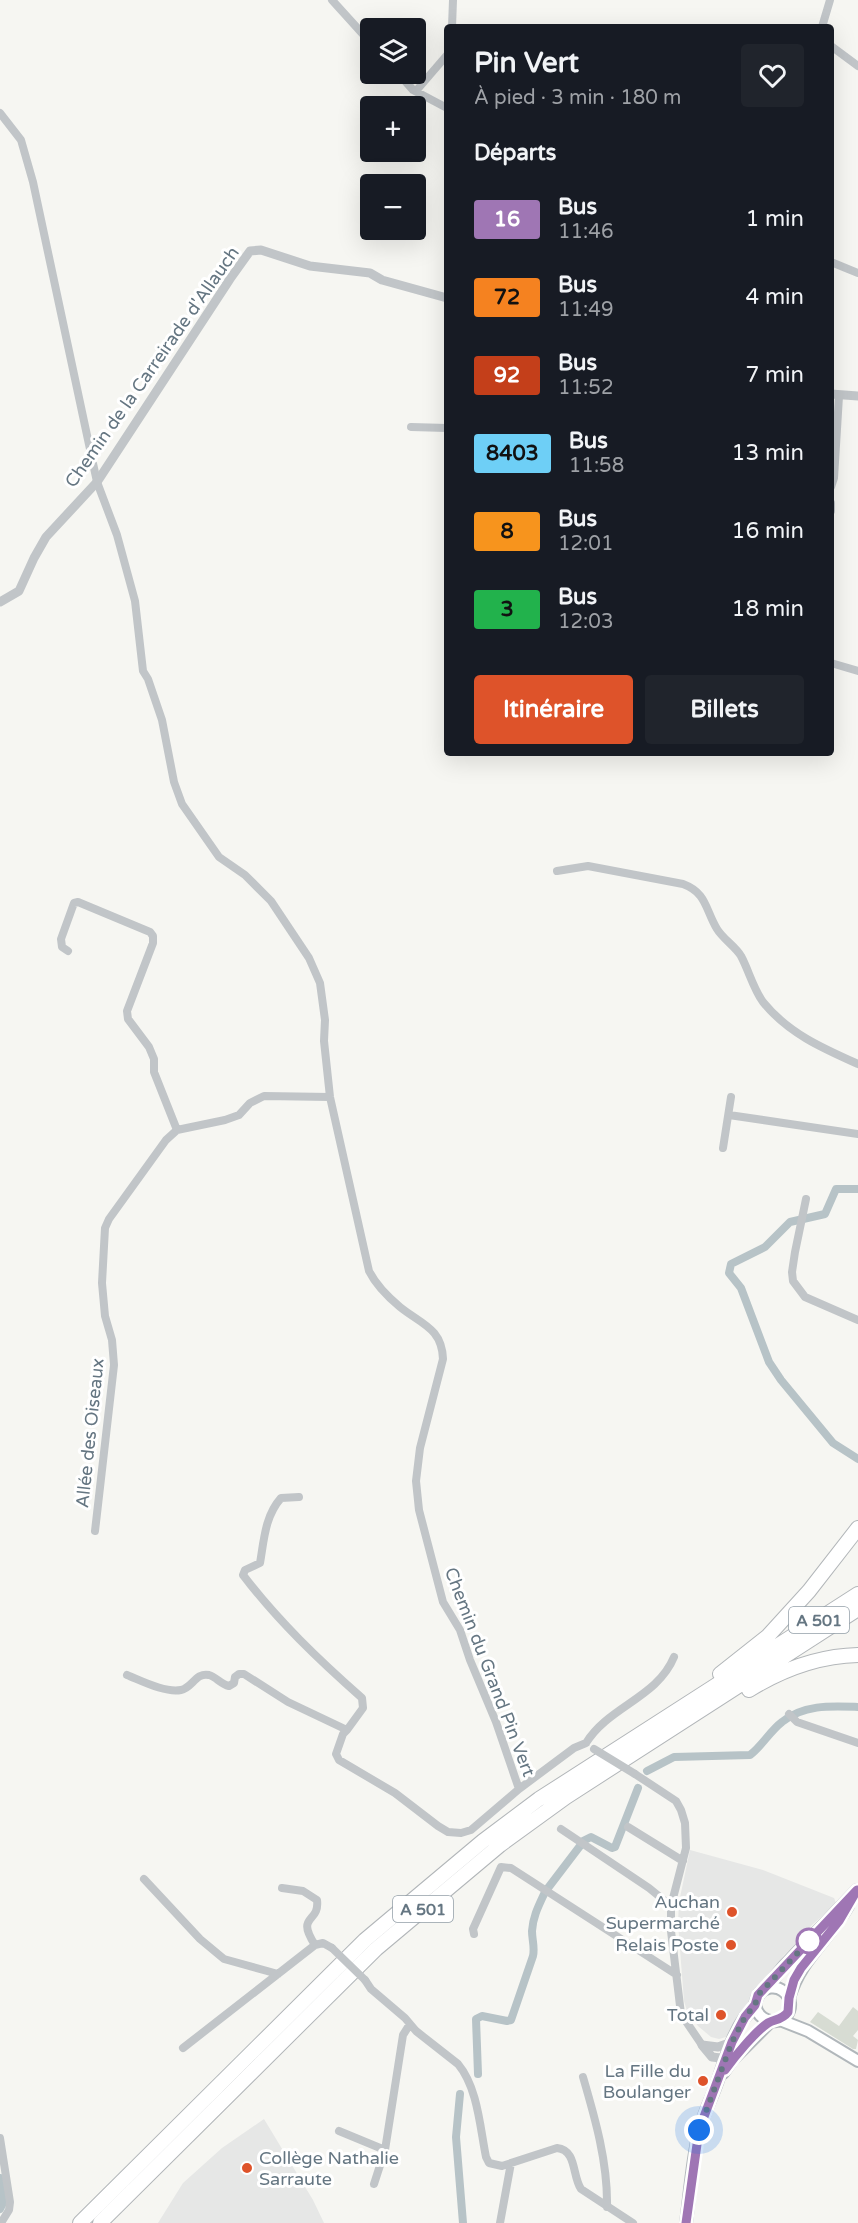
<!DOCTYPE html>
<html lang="fr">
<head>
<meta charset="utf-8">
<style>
  :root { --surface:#171b24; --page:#20242c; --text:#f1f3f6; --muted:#9ea1a6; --accent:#de532a }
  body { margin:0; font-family:"Varela Round",sans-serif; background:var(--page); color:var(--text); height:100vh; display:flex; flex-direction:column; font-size:22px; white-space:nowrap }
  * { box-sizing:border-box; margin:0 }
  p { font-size:20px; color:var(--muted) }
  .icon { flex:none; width:33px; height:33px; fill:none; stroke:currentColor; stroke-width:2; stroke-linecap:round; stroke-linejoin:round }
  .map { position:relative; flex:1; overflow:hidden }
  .panel { position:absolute; left:444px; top:24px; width:390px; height:732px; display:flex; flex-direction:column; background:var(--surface); border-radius:6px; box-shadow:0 6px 24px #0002 }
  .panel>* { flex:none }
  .badge { padding:0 12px; border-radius:4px; font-size:21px; line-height:39px }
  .controls { position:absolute; left:360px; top:18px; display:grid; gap:12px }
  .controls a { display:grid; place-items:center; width:66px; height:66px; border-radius:6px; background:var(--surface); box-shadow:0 6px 24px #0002; font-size:30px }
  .you { position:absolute; width:30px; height:30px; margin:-15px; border:4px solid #fff; border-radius:50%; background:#1a73e8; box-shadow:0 0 0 9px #1a73e833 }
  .map>.badge { position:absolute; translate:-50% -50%; box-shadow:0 0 0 3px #fff }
  h2 { padding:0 30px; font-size:22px; line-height:54px }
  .round { display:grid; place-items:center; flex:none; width:63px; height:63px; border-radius:6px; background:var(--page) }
  .headline { display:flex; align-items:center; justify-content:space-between; height:102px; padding:0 30px }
  h1 { font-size:28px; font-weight:800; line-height:45px }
  .action { display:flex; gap:12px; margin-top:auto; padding:12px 30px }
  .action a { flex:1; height:69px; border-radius:6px; background:var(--accent); color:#fff; font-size:24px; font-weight:800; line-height:69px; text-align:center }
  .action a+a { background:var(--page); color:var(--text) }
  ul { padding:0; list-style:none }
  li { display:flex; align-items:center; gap:18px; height:78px; padding:0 30px }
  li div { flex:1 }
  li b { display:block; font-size:22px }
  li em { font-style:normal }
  li .badge { min-width:66px; font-weight:700; text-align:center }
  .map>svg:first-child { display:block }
  .built { fill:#e6e7e6 }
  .green { fill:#d7dcd3 }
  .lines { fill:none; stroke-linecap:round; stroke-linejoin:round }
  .canal { stroke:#b7c3c7; stroke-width:8 }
  .secondary-casing { stroke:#b1b7bb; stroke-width:14 }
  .motorway-casing { stroke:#b2b6b9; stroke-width:16 }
  .minor { stroke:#c1c5c8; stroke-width:8 }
  .tertiary { stroke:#c1c5c8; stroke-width:9 }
  .secondary { stroke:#fff; stroke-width:10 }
  .motorway { stroke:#fff; stroke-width:14 }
  .minor-bridge { stroke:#c1c5c8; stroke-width:8 }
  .line-casing { stroke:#fff; stroke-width:14 }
  .line { stroke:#9f76b4; stroke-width:9 }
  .walk { stroke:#657682; stroke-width:6; stroke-dasharray:0 10.8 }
  .poi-dot { fill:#de532a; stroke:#fff; stroke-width:2 }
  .stop-dot { fill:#fff; stroke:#9f76b4; stroke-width:3 }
  .labels { text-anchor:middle; stroke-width:6; stroke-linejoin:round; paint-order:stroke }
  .shield { fill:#fff; stroke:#939fa8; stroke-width:1.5 }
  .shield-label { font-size:16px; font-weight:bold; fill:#657682 }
  .street-label { font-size:18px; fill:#657682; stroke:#fff }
  .poi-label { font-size:18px; fill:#657682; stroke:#fff; text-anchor:end }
</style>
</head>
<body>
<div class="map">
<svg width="858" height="2223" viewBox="0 0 858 2223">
  <rect width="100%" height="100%" fill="#f6f6f2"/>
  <path class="built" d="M690,1850L763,1870L834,1898L836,1903L811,1926L795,1946L784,1955L754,1996L734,2028L726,2037L719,2039L711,2037L698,2026L687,2011L684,2001L678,1923L679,1902Z
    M264,2119L313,2200L324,2223H158L183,2183L222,2148Z"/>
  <path class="green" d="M853,2007L858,2011V2030L853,2036L858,2040L856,2049H853L810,2022L818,2012L839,2026Z"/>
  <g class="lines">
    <path class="canal" d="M858,1189H836L825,1214L790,1222L765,1247L731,1264L729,1273L741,1288L769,1362L781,1380L833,1443L858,1459
      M647,1771L674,1757L750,1755C762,1746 770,1731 782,1722C804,1704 832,1706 858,1707
      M583,1841L591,1837L612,1848L615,1847L638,1788
      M548,1888L580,1846
      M478,2074L476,2019L482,2016L507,2021L511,2020L533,1956C535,1947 532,1940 532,1931C533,1916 539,1905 545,1892
      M460,2094L456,2137L463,2223
      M0,2178L3,2203L0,2209"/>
    <defs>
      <path id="secondary" d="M765,1989L785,1965L857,1890
        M789,1998C801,1958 828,1941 848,1906
        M780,2020L808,2031L858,2061
        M723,2073L733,2059L770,2022
        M686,2223C690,2193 692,2162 699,2132C703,2114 712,2098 718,2080C725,2059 732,2036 745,2017C748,2013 752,2011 754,2007C756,2003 756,1998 759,1994C764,1987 776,1985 783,1991C787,1994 790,1998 790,2003C792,2025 760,2029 755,2005"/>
      <path id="motorway" d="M720,1674L768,1636L809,1591L858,1528
        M749,1690C783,1669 818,1656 858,1655
        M80,2223L365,1940L483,1841L539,1799L858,1594
        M100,2223L376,1949L500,1845L566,1797L858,1609"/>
    </defs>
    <use href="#secondary" class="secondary-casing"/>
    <use href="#motorway" class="motorway-casing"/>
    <path class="minor" d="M332,0L370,42
      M452,27L453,0
      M822,27L830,0
      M831,46L858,66
      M399,74L413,90L447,108
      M416,91L447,55
      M0,113L21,140L33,182L97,482L117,535L135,601L143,671L148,679L162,720L174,782L182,804L219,857L245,875L271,901L309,958L320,983L325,1020L324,1041L330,1097L369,1271C376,1285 388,1297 400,1307C421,1324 442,1328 443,1359L420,1448L416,1481L419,1510L443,1602L460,1630L470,1660L496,1722L519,1789
      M831,262L858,273
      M411,427L447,428
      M831,487L834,478L839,396
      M831,503V511
      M831,663L858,671
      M557,871L588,866L683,884C707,893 705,909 717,929C723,939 735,946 741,956C749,971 753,988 763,1002C788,1033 822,1048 858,1064
      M68,951L62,947L61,939L74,903L78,902L150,932L153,936V943L127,1011L128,1019L149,1047L154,1059V1072L177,1130
      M729,1115L858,1134
      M723,1148L731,1097
      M806,1199L795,1252L792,1272L793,1281L805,1297L858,1320
      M299,1497L281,1498C265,1516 264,1540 260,1563L245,1570L243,1575C278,1621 319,1660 362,1698L363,1708L347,1730
      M95,1531L114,1365L112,1340L105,1316L102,1283L105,1228L109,1219L166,1140L177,1130L225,1120L239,1115L250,1103L264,1096L330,1097
      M127,1675C142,1681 165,1693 181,1690C192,1688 196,1672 209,1675C216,1677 221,1684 229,1686L234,1683L235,1677L239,1674H244L288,1702L347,1730L343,1734L336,1754L339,1760L395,1793L438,1826L448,1832L461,1833L471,1830L519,1789L574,1748L586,1743
      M789,1714L797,1722L858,1743
      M586,1743C609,1706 657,1698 674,1657
      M635,1774L676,1801L681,1810L685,1823L686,1848L671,1906V1931L681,2014L702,2045
      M628,1827L683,1861
      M561,1829L649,1888L671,1906
      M144,1879L200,1939L224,1959L278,1974
      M282,1888L303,1891L317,1900C320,1924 295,1914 315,1945
      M474,1934L473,1929L501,1867L511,1868L677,1975
      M365,1980L371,1989L405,2018L416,2031L458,2064C478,2088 480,2128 486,2157L489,2163L502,2166L557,2148C577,2150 572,2176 581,2189L633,2223
      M183,2048L315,1945L323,1943L332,1948
      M583,2077C595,2118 608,2163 607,2207
      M339,2131L385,2150
      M0,2138L10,2202L9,2210L1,2223
      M374,2184L385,2150L403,2035L410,2024
      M500,2223L511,2163"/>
    <path class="tertiary" d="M831,394L858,396
      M0,602L19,591L34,558L46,537L97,482L230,279L250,251L261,250L310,266L370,273L382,280L447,298
      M702,2045L712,2057L729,2059
      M702,2045L718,2047L732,2042"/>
    <use href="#secondary" class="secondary"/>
    <use href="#motorway" class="motorway"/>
    <path class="minor-bridge" d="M594,1749L635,1774
      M332,1948L365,1980"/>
  </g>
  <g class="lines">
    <defs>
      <path id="line" d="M686,2223L699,2130L732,2042L745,2017L755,2005L758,1995L857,1890L839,1921L801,1968L794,1980L789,1998L788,2012C782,2020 775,2019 768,2023C755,2032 735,2056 725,2070"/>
    </defs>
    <use href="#line" class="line-casing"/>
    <use href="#line" class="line"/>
    <path class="walk" d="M699,2130L732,2042L745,2017L755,2005L758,1995L809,1941"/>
  </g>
  <g class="poi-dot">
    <circle cx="732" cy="1912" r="6"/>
    <circle cx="731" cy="1945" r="6"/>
    <circle cx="721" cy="2015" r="6"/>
    <circle cx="703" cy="2081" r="6"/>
    <circle cx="247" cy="2168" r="6"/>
  </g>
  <circle class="stop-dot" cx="809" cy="1941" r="12"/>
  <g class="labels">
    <g class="shield">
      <rect x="789" y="1607" width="60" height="26" rx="4.5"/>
      <rect x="393" y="1896" width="60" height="26" rx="4.5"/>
    </g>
    <g class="shield-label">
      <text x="819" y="1626">A 501</text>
      <text x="423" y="1915">A 501</text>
    </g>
    <g class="street-label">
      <text transform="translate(152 367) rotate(-55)" y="6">Chemin de la Carreirade d'Allauch</text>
      <text transform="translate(90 1433) rotate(-84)" y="6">Allée des Oiseaux</text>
      <text transform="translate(490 1672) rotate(69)" y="6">Chemin du Grand Pin Vert</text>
    </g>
    <g class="poi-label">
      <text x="720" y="1908">Auchan<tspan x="720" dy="21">Supermarché</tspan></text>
      <text x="719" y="1951">Relais Poste</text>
      <text x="709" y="2021">Total</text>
      <text x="691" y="2077">La Fille du<tspan x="691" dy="21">Boulanger</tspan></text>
      <text x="259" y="2164" text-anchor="start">Collège Nathalie<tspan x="259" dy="21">Sarraute</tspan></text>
    </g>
  </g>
</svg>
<div class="controls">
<a><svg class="icon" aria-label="layers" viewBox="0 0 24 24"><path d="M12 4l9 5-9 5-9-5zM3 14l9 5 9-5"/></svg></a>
<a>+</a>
<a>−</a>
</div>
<div class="you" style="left:699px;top:2130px"></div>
<section class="panel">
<div class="headline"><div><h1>Pin Vert</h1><p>À pied · 3 min · 180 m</p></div><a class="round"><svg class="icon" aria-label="heart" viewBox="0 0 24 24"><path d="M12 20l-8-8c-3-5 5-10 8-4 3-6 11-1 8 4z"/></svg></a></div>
<h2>Départs</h2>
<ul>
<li><span class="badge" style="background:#9f76b4;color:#fff">16</span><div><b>Bus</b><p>11:46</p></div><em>1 min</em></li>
<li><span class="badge" style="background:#f58220;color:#111">72</span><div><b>Bus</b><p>11:49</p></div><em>4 min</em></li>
<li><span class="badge" style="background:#c43f1a;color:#fff">92</span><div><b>Bus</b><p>11:52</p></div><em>7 min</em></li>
<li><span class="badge" style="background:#6ecff6;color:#111">8403</span><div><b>Bus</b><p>11:58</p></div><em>13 min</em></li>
<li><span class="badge" style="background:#f7941d;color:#111">8</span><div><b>Bus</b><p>12:01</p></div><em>16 min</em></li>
<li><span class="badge" style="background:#22b24c;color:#111">3</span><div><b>Bus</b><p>12:03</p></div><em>18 min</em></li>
</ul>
<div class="action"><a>Itinéraire</a><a>Billets</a></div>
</section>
</div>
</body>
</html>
